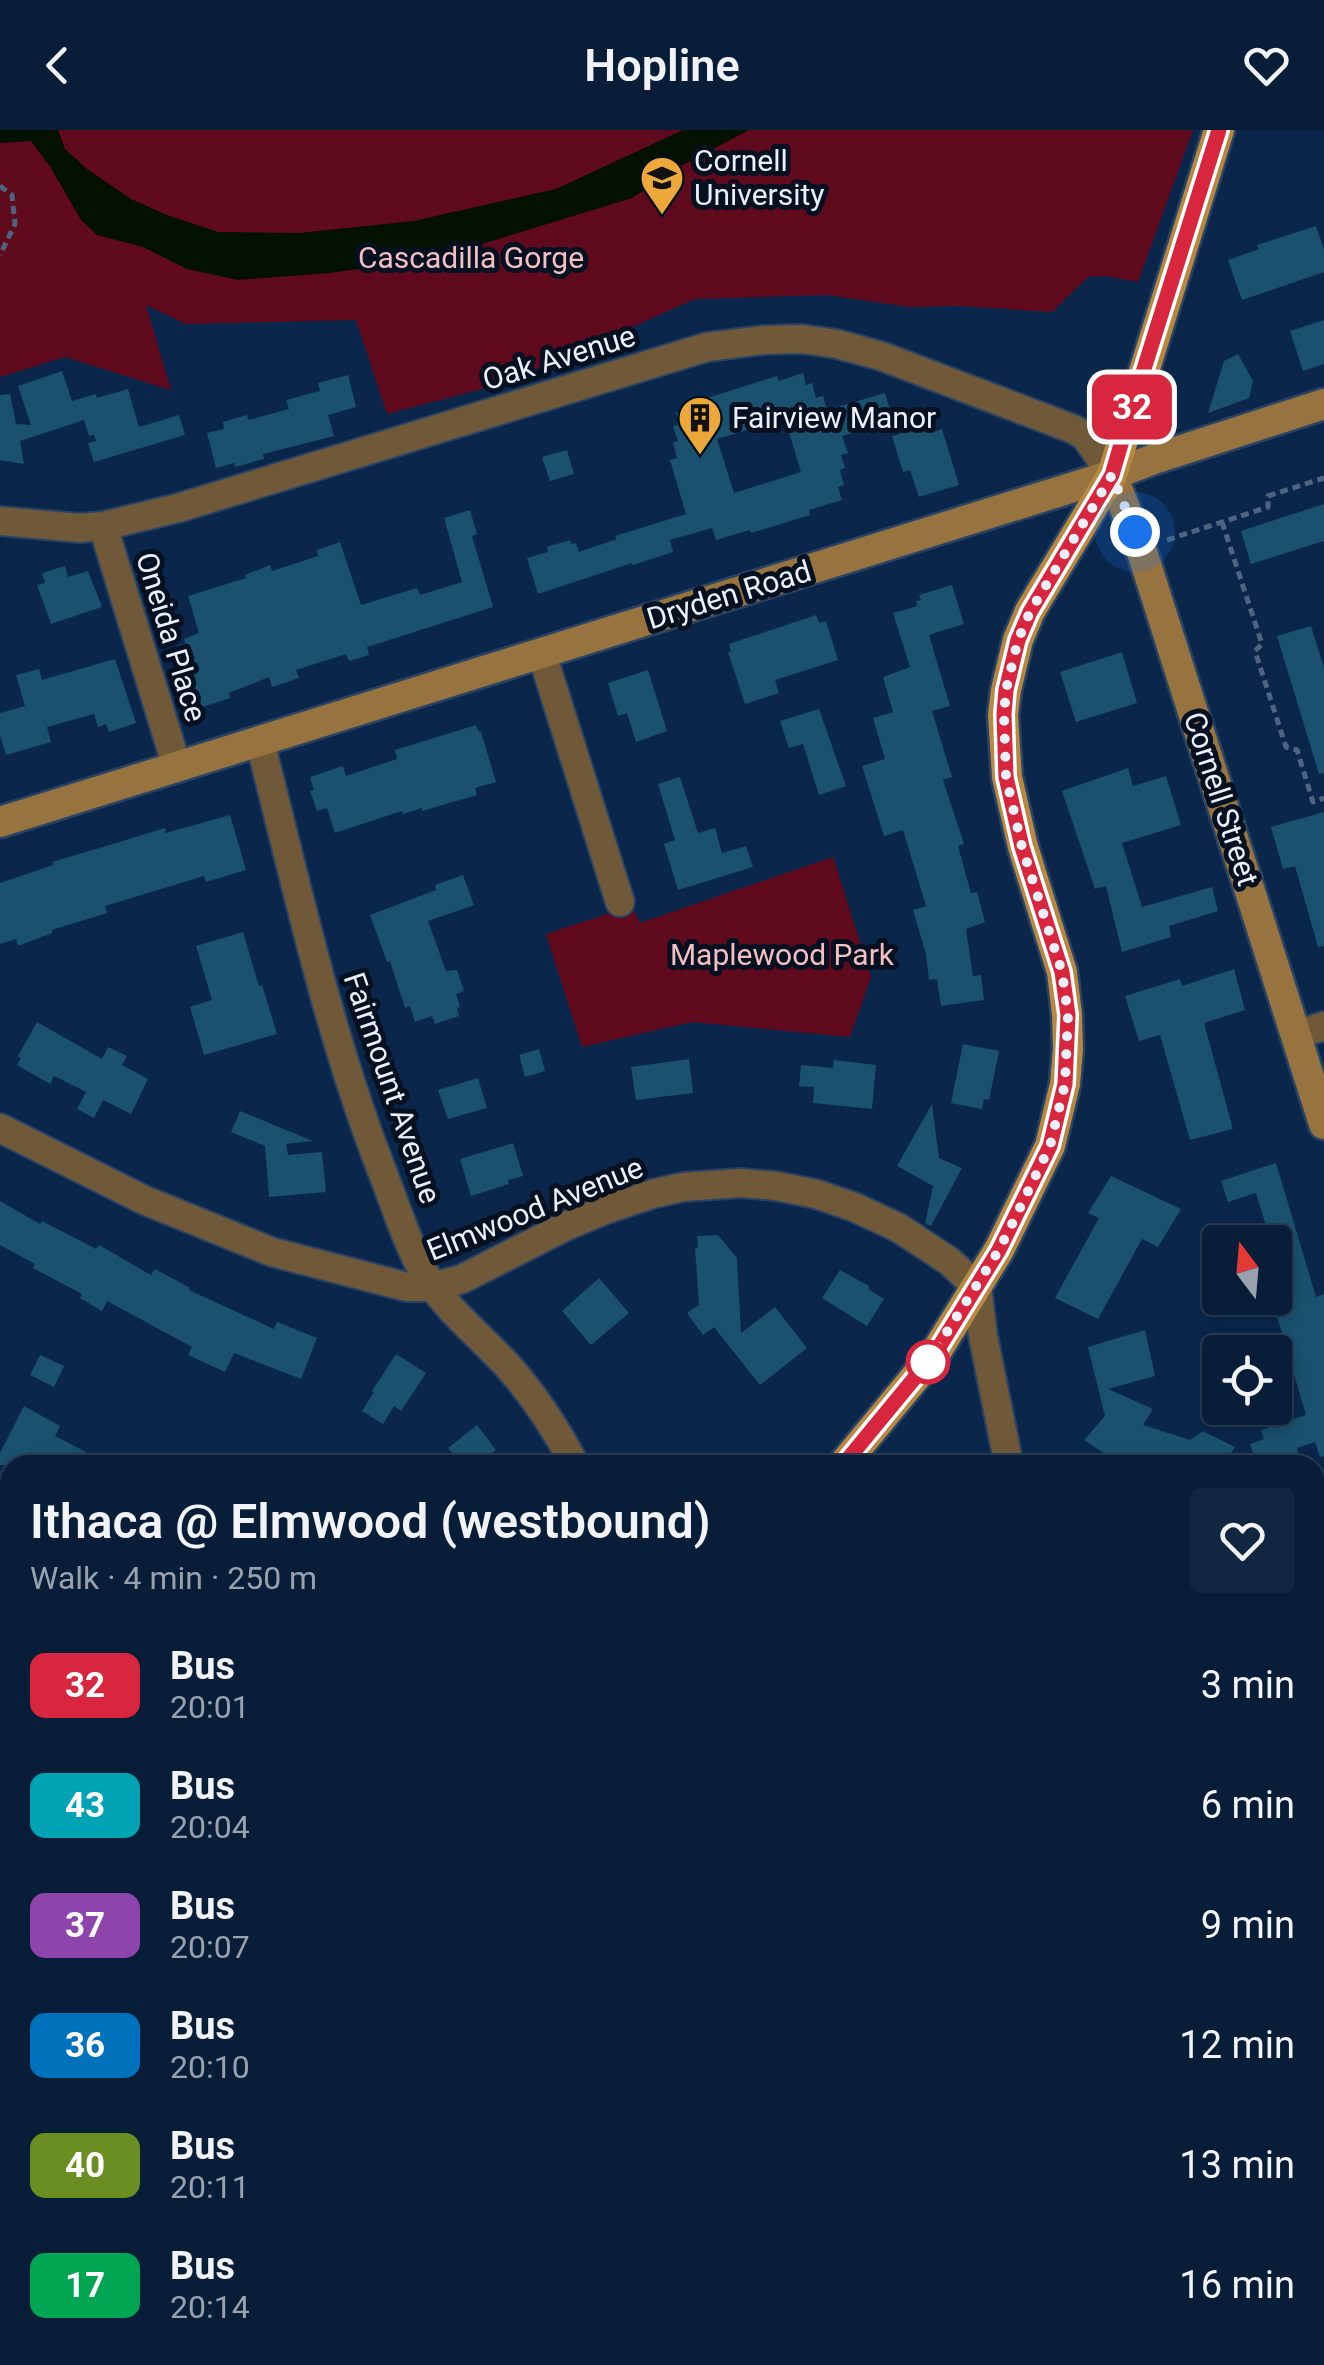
<!DOCTYPE html>
<html lang="en">
<head>
<meta charset="utf-8">
<style>
  :root { --surface:#081d38; --page:#112640; --text:#f1f3f6; --muted:#98a2ae; --line:#293b53 }
  body { margin:0; font-family:Roboto,sans-serif; background:var(--page); color:var(--text); height:100vh; display:flex; flex-direction:column; font-size:38px; white-space:nowrap }
  * { box-sizing:border-box; margin:0 }
  p { font-size:32px; color:var(--muted) }
  .icon { flex:none; width:55px; height:55px; fill:none; stroke:currentColor; stroke-width:2; stroke-linecap:round; stroke-linejoin:round }
  .map { position:relative; flex:1; overflow:hidden }
  .side { position:absolute; left:0px; top:1325px; width:1325px; height:910px; display:flex; flex-direction:column; background:var(--surface); border-radius:30px 30px 0 0; box-shadow:0 5px 15px #0003,0 0 0 2px var(--line) }
  .side>* { flex:none }
  .badge { padding:0 20px; border-radius:15px; font-size:35px; line-height:65px }
  .needle { width:65px; rotate:344deg }
  .controls { position:absolute; left:1202px; top:1095px; display:grid; gap:20px }
  .controls a { display:grid; place-items:center; width:90px; height:90px; border-radius:10px; background:var(--surface); box-shadow:0 5px 15px #0003,0 0 0 2px var(--line); font-size:50px }
  .you { position:absolute; width:50px; height:50px; margin:-25px; border:8px solid #fff; border-radius:50%; background:#1a73e8; box-shadow:0 0 0 15px #1a73e833 }
  .map>.badge { position:absolute; translate:-50% -50%; box-shadow:0 0 0 5px #fff }
  .round { display:grid; place-items:center; flex:none; width:105px; height:105px; border-radius:10px; background:var(--page) }
  .head { display:flex; align-items:center; justify-content:space-between; height:170px; padding:0 30px }
  h1 { font-size:48px; font-weight:600; line-height:75px }
  ul { padding:0; list-style:none }
  li { display:flex; align-items:center; gap:30px; height:120px; padding:0 30px }
  li div { flex:1 }
  li b { display:block; font-size:38px }
  li em { font-style:normal }
  li .badge { min-width:110px; font-weight:700; text-align:center }
  header { display:flex; justify-content:space-between; align-items:center; height:130px; padding:0 30px; background:var(--surface); font-size:45px; font-weight:600 }
  .map>svg:first-child { display:block }
  .green { fill:#5f0a1d }
  .water { fill:#031100 }
  .building { fill:#19516e; fill-rule:evenodd }
  .lines { fill:none; stroke-linecap:round; stroke-linejoin:round }
  .street-casing { stroke:#294364; stroke-width:32 }
  .secondary-casing { stroke:#294364; stroke-width:35 }
  .primary-casing { stroke:#294364; stroke-width:35 }
  .path { stroke:#4e6480; stroke-width:5; stroke-dasharray:8 5; stroke-linecap:butt }
  .street { stroke:#6f5939; stroke-width:28 }
  .secondary { stroke:#97743f; stroke-width:30 }
  .primary { stroke:#b68842; stroke-width:30 }
  .line-casing { stroke:#fff; stroke-width:22 }
  .line { stroke:#d7263d; stroke-width:15 }
  .walk { stroke:#eaf1fb; stroke-width:10; stroke-dasharray:0 18 }
  .stop-dot { fill:#fff; stroke:#d7263d; stroke-width:5 }
  .labels { text-anchor:middle; stroke-width:10; stroke-linejoin:round; paint-order:stroke }
  .poi-label { font-size:30px; fill:#eaf1fb; stroke:#051020; text-anchor:start }
  .park-label { font-size:30px; fill:#f4bfc1; stroke:#051020 }
  .street-label { font-size:30px; fill:#eaf1fb; stroke:#051020 }
</style>
</head>
<body>
<header><svg class="icon" aria-label="back" viewBox="0 0 24 24"><path d="M15 5l-7 7 7 7"/></svg>Hopline<svg class="icon" aria-label="heart" viewBox="0 0 24 24"><path d="M12 20l-8-8c-3-5 5-10 8-4 3-6 11-1 8 4z"/></svg></header>
<div class="map">
<svg width="1324" height="2235" viewBox="0 0 1324 2235">
  <rect width="100%" height="100%" fill="#0a274b"/>
  <path class="green" d="M0,0H1193L1138,152L1105,146L1088,147L1052,182L961,176L909,177L827,165L695,169L508,252L387,284L356,190L186,194L146,175L171,260L65,227L0,247Z
    M833,727L871,847L850,907L692,892L582,917L546,804L632,776L640,793Z"/>
  <path class="water" d="M0,0H58L65,19L87,39L131,69L167,85L218,102L299,103L414,91L556,59L683,0H749L677,38L632,68L433,129L329,143L238,150L187,139L143,117L97,105L81,90L51,38L31,11L0,13Z"/>
  <path class="building" d="M1316,96L1324,120V142L1242,170L1228,130L1259,119L1257,115Z
    M1324,190V234L1303,241L1290,201Z
    M1238,224L1253,251L1249,268L1208,283L1224,231Z
    M62,241L72,271L96,264L97,268L128,259L139,297L179,285L185,305L94,332L88,313L96,311L94,305L89,306L84,290L20,311L24,334L0,330V265L10,264L16,294L31,295L18,256Z
    M803,243L806,255L812,253L816,268L823,266L827,280L885,263L893,291L842,306L848,323L841,325L845,338L840,340L844,355L838,357L842,370L809,380L810,385L751,403L750,400L716,410L712,398L670,410L673,422L633,435L632,433L538,464L527,428L548,422L547,417L570,410L571,414L576,413L579,422L617,409L615,406L686,384L670,330L677,328L673,313L678,311L673,296L680,295L676,283L699,276L698,271L777,246L779,251ZM785,289L801,342L734,363L717,309Z
    M348,245L356,277L328,285L334,306L263,324L264,329L235,337L234,333L216,338L207,303L224,299L223,292L247,285L248,290L289,279L286,270L320,261L318,253Z
    M929,295L931,303L942,299L959,355L919,367L910,340L903,342L892,306Z
    M567,320L574,344L550,351L542,327Z
    M1324,374V411L1251,434L1241,401Z
    M470,380L477,404L472,406L493,477L367,517L369,525L349,531L346,524L296,540L299,548L272,557L269,547L229,563L230,568L202,577L193,554L187,556L176,516L185,513L184,509L199,503L188,466L246,448L245,445L270,435L272,441L318,426L317,420L340,412L361,475L417,458L420,465L462,452L444,388Z
    M65,436L68,447L88,441L102,477L51,494L37,455L45,453L42,443Z
    M952,455L964,494L929,505L950,576L932,581L952,647L943,650L964,714L958,716L971,763L977,762L985,792L966,799L973,846L981,845L984,870L941,876L937,849L929,850L926,824L913,780L926,776L903,700L884,706L862,636L885,629L873,588L893,582L883,547L910,537L893,483L917,476L916,471L921,470L919,465Z
    M816,485L819,493L826,491L838,530L775,550L779,563L745,574L728,522H731L729,514Z
    M1311,496L1324,538V643L1319,644L1277,506Z
    M1122,522L1137,573L1076,592L1060,542Z
    M115,529L136,593L109,602L106,594L98,597L94,584L47,597L51,612L6,625L0,605V583L25,576L16,545L39,539L42,550Z
    M648,540L667,601L636,612L627,583L618,586L608,553Z
    M819,579L846,656L819,665L803,614L789,618L780,591Z
    M476,595L479,602H481L496,652L475,658L477,665L422,681V678L403,684L402,681L335,703L327,678L317,681L310,661L314,660L310,647L343,636L346,646L397,629L395,620Z
    M1128,638L1133,656L1166,646L1181,695L1122,713L1142,777L1212,757L1218,781L1169,796L1171,807L1122,822L1106,756L1095,759L1062,661Z
    M680,647L698,703L715,698L722,723L746,716L753,737L678,760L664,714L675,710L658,654Z
    M1324,682V816L1318,817L1295,736L1283,739L1271,697Z
    M230,685L246,740L206,752L204,746L105,776L107,783L52,800V803L18,816L16,809L0,814V753L53,735L52,732L106,716L165,698L166,703Z
    M463,745L474,775L428,791L446,841L457,840L464,861L456,864L460,877L457,878L459,886L435,894L432,886L415,892L410,876L405,878L390,831L387,832L370,785L436,760L435,755Z
    M243,802L259,856L262,855L277,904L204,925L190,877L212,870L196,816Z
    M1234,839L1245,880L1204,893L1233,999L1190,1010L1160,905L1139,911L1125,866L1180,849L1182,856Z
    M37,892L102,929L108,917L127,926L122,935L148,949L131,984L103,970L94,988L77,979L86,962L54,946L50,954L17,935L21,928L18,926Z
    M963,914L999,921L989,970L984,969L982,979L951,973Z
    M539,919L545,941L525,947L519,925Z
    M689,929L693,963L636,970L631,937Z
    M834,930L876,935L872,979L813,973L814,957L799,956L801,935L833,938Z
    M478,948L487,978L448,989L438,960Z
    M932,974L939,1028L962,1038L931,1096L925,1094L933,1056L897,1036Z
    M240,981L313,1011L286,1014L288,1025L322,1022L326,1062L269,1067L265,1016L231,1002Z
    M513,1013L523,1046L508,1050L509,1054L471,1066L460,1029Z
    M1276,1033L1316,1167L1324,1164V1326L1320,1327L1315,1312L1297,1318L1302,1335H1257L1250,1314L1264,1309L1261,1300L1306,1285L1275,1180L1287,1176L1275,1139V1112H1271L1256,1063L1228,1072L1221,1051Z
    M1111,1046L1181,1079L1158,1117L1142,1109L1098,1189L1055,1168L1099,1088L1088,1083Z
    M0,1071L40,1094L42,1091L96,1119L99,1115L151,1145L155,1139L190,1158L189,1160L274,1199L277,1192L317,1208L301,1249L234,1223L225,1242L188,1225L192,1217L107,1171L102,1181L80,1168L82,1164L33,1138L35,1134L0,1115Z
    M718,1105L737,1128L741,1203L775,1177L807,1218L760,1255L714,1197L703,1205L687,1183L699,1175L695,1118H698L697,1106Z
    M840,1140L869,1156L868,1159L884,1169L867,1196L822,1168Z
    M599,1148L629,1183L591,1215L562,1181Z
    M1145,1200L1155,1246L1108,1259L1153,1279L1143,1295L1190,1310L1203,1301L1235,1317L1223,1335H1122L1084,1310L1105,1286L1088,1217Z
    M396,1224L426,1243L401,1281L394,1276L383,1294L362,1281L374,1262L372,1261Z
    M40,1225L64,1236L54,1257L30,1245Z
    M24,1276L60,1296L55,1306L111,1335H0V1323Z
    M477,1295L496,1320L477,1335H462L448,1318Z"/>
  <g class="lines">
    <defs>
      <path id="street" d="M0,391L80,398L103,396L178,378L707,217L764,210L802,209L837,214L881,226L1073,299L1085,306L1112,345
        M103,396L177,637
        M542,524L620,772
        M260,612C297,756 328,902 382,1041C395,1073 405,1109 422,1139C443,1177 478,1204 507,1235C535,1266 556,1299 575,1335
        M1296,905L1324,896
        M0,998L144,1070L272,1122L407,1157H433L462,1149L566,1096L607,1079L652,1064L683,1057L741,1053L776,1056L816,1064L854,1077L899,1098L949,1131L977,1157L983,1206L1009,1335
        M1315,1385L1324,1380
        M0,1413L10,1419
        M0,1474L10,1469
        M0,1930L10,1923
        M1314,2225L1317,2235
        M1138,2235L1173,2225"/>
      <path id="secondary" d="M1112,345L1143,425L1324,994
        M0,692L1112,345L1154,329L1324,274
        M1315,1826L1324,1824
        M369,2235L382,2225"/>
      <path id="primary" d="M843,1335L936,1222L999,1120L1050,1016L1065,954L1068,919L1067,885L1062,842L1023,717L1007,647L1003,585L1006,560L1018,510L1030,481L1112,345L1219,0
        M272,2235L274,2225"/>
    </defs>
    <use href="#street" class="street-casing"/>
    <use href="#secondary" class="secondary-casing"/>
    <use href="#primary" class="primary-casing"/>
    <path class="path" d="M0,56L12,65L15,94L0,125
      M1222,392L1262,514L1255,521L1286,617L1297,620L1313,672L1324,668
      M1167,410L1268,377V366L1324,348"/>
    <use href="#street" class="street"/>
    <use href="#secondary" class="secondary"/>
    <use href="#primary" class="primary"/>
  </g>
  <g class="lines">
    <defs>
      <path id="line" d="M843,1335L936,1222L999,1120L1050,1016L1065,954L1068,885L1062,842L1022,717L1006,647L1004,584L1006,560L1018,510L1030,482L1112,345L1128,290L1219,0"/>
    </defs>
    <use href="#line" class="line-casing"/>
    <use href="#line" class="line"/>
    <path class="walk" d="M928,1232L999,1120L1016,1086L1050,1016L1065,954L1068,885L1062,842L1022,717L1006,647L1004,584L1006,560L1018,510L1030,482L1112,345L1135,402"/>
  </g>
  <defs>
    <symbol id="university-pin" viewBox="-11 -11 22 30"><path d="M0 17L-7.5 6A9.5 9.5 0 1 1 7.5 6Z" fill="#eca93a" stroke="#051020"/><path d="M0-5L7-2L0 1L-7-2ZM-4 1L0 2.5L4 1V4Q0 6-4 4Z" fill="#111"/></symbol>
    <symbol id="building-pin" viewBox="-11 -11 22 30"><path d="M0 17L-7.5 6A9.5 9.5 0 1 1 7.5 6Z" fill="#eca93a" stroke="#051020"/><path d="M-4-6H4V6H1V3H-1V6H-4ZM-2.5-4.3h1.7v1.8h-1.7ZM.8-4.3h1.7v1.8H.8ZM-2.5-1h1.7V.8h-1.7ZM.8-1h1.7V.8H.8Z" fill="#111"/></symbol>
  </defs>
  <g fill-rule="evenodd">
    <use href="#university-pin" x="637" y="23" width="50" height="68"/>
    <use href="#building-pin" x="675" y="263" width="50" height="68"/>
  </g>
  <circle class="stop-dot" cx="928" cy="1232" r="20"/>
  <g class="labels">
    <g class="poi-label">
      <text x="694" y="41">Cornell<tspan x="694" dy="34">University</tspan></text>
      <text x="732" y="298">Fairview Manor</text>
    </g>
    <g class="park-label">
      <text x="471" y="138">Cascadilla Gorge</text>
      <text x="782" y="835">Maplewood Park</text>
    </g>
    <g class="street-label">
      <text transform="translate(559 228) rotate(-17)" y="10">Oak Avenue</text>
      <text transform="translate(729 465) rotate(-17)" y="10">Dryden Road</text>
      <text transform="translate(171 507) rotate(73)" y="10">Oneida Place</text>
      <text transform="translate(1221 669) rotate(72)" y="10">Cornell Street</text>
      <text transform="translate(392 958) rotate(71)" y="10">Fairmount Avenue</text>
      <text transform="translate(535 1079) rotate(-22)" y="10">Elmwood Avenue</text>
    </g>
  </g>
</svg>
<div class="controls">
<a><svg class="needle" viewBox="-14 -14 28 28"><path d="M0-13l5 13h-10z" fill="#e53935"/><path d="M0 13l5-13h-10z" fill="#98a2ae"/></svg></a>
<a><svg class="icon" aria-label="locate" viewBox="0 0 24 24"><circle cx="12" cy="12" r="6"/><path d="M12 2v4M12 18v4M2 12h4M18 12h4"/></svg></a>
</div>
<div class="you" style="left:1135px;top:402px"></div>
<b class="badge" style="left:1132px;top:277px;background:#d7263d;color:#fff">32</b>
<section class="side">
<div class="head"><div><h1>Ithaca @ Elmwood (westbound)</h1><p>Walk · 4 min · 250 m</p></div><a class="round"><svg class="icon" aria-label="heart" viewBox="0 0 24 24"><path d="M12 20l-8-8c-3-5 5-10 8-4 3-6 11-1 8 4z"/></svg></a></div>
<ul>
<li><span class="badge" style="background:#d7263d;color:#fff">32</span><div><b>Bus</b><p>20:01</p></div><em>3 min</em></li>
<li><span class="badge" style="background:#00a3b4;color:#fff">43</span><div><b>Bus</b><p>20:04</p></div><em>6 min</em></li>
<li><span class="badge" style="background:#8e44ad;color:#fff">37</span><div><b>Bus</b><p>20:07</p></div><em>9 min</em></li>
<li><span class="badge" style="background:#0072bc;color:#fff">36</span><div><b>Bus</b><p>20:10</p></div><em>12 min</em></li>
<li><span class="badge" style="background:#6b8e23;color:#fff">40</span><div><b>Bus</b><p>20:11</p></div><em>13 min</em></li>
<li><span class="badge" style="background:#00a651;color:#fff">17</span><div><b>Bus</b><p>20:14</p></div><em>16 min</em></li>
</ul>
</section>
</div>
</body>
</html>
